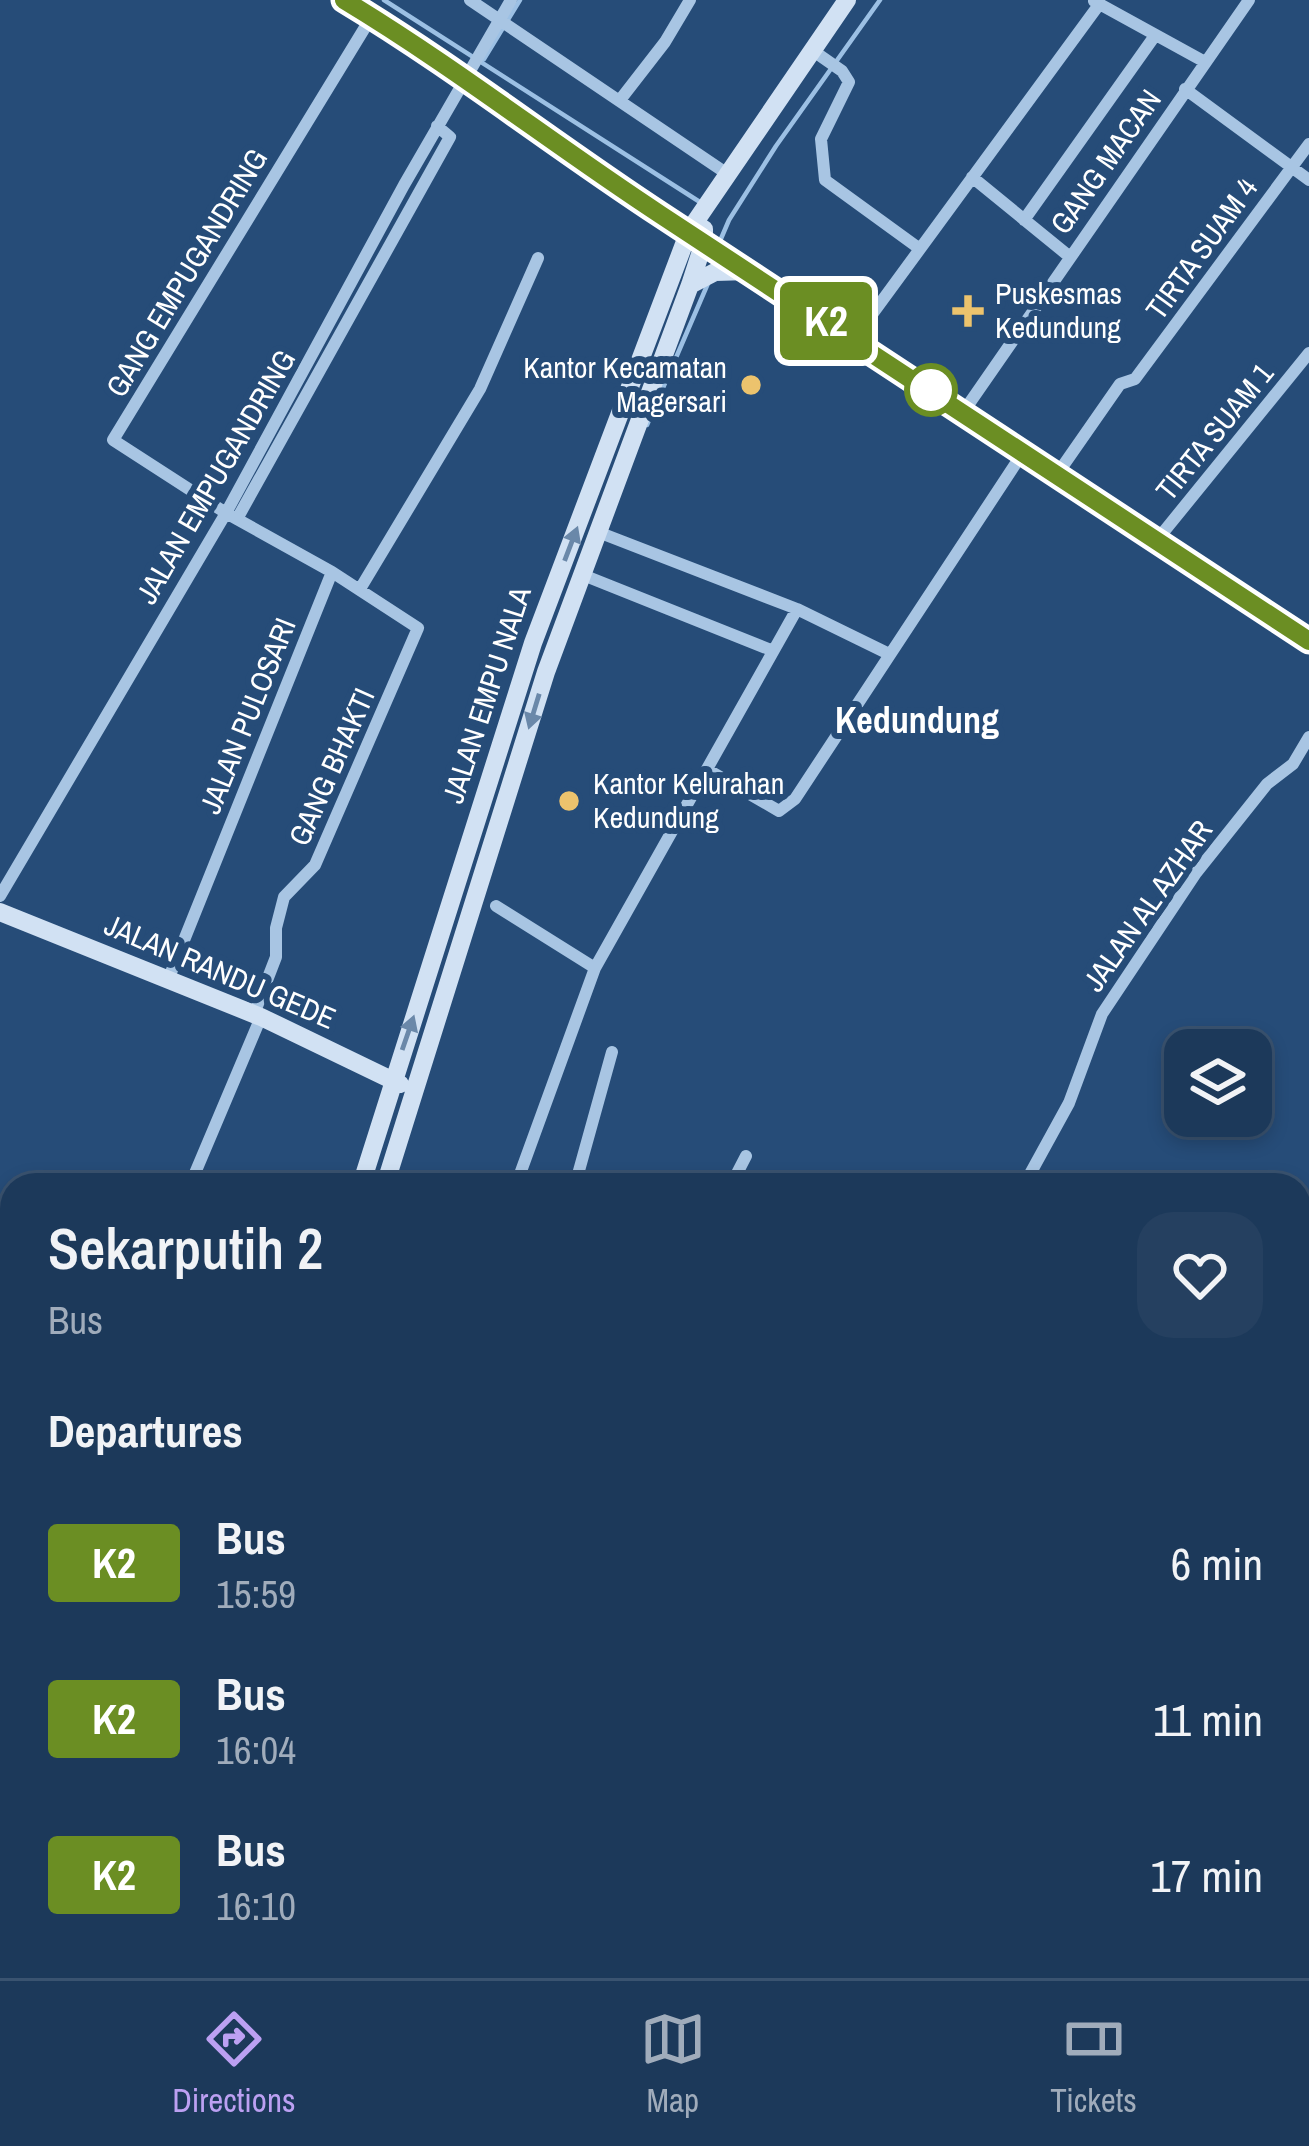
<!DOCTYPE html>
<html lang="en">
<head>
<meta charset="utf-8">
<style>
  :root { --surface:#1c395a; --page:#254060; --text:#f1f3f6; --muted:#a0acbb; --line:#3a5370; --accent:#bca0f2 }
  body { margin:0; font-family:"Archivo Narrow",sans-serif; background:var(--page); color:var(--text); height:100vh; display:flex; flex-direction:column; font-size:45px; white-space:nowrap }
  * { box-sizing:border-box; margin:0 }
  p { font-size:39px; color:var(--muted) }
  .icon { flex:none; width:66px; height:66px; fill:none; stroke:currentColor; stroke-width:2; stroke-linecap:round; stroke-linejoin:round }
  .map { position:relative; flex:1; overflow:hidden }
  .side { position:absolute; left:0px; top:1173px; width:1311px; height:807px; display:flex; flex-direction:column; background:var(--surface); border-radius:36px 36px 0 0; box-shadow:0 6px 18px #0003,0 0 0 3px var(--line) }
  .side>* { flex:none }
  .badge { padding:0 24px; border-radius:9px; font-size:42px; line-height:78px }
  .tools { position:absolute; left:1164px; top:1029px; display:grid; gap:24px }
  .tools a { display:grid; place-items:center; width:108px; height:108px; border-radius:24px; background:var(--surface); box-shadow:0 6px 18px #0003,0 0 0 3px var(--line); font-size:60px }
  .map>.badge { position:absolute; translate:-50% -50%; box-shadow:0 0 0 6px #fff }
  h2 { padding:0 48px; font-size:45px; line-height:108px }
  .round { display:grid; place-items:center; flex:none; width:126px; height:126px; border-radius:36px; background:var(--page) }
  .overview { display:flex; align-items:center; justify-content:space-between; height:204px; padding:0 48px }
  h1 { font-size:57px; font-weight:600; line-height:90px }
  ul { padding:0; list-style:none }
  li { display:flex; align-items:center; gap:36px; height:156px; padding:0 48px }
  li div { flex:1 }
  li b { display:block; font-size:45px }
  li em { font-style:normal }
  li .badge { min-width:132px; font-weight:700; text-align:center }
  .menu { display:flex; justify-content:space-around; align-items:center; height:168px; border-top:3px solid var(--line); background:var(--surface); font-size:33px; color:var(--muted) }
  .menu a { display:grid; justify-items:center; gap:6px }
  .menu .on { color:var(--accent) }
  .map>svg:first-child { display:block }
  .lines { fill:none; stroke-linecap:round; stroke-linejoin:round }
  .stream { stroke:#9cc0e4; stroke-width:4.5 }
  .street { stroke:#a8c5e3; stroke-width:12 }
  .secondary { stroke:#d1e1f3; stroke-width:18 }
  .highway { stroke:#fff; stroke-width:21 }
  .oneway { fill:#6a88a9 }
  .line-casing { stroke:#fff; stroke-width:27 }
  .line { stroke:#6b8e23; stroke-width:18 }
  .poi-dot { fill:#ecc36d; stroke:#264c78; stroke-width:4.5 }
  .stop-dot { fill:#fff; stroke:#6b8e23; stroke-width:6 }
  .labels { text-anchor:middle; stroke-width:12; stroke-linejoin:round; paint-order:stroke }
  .street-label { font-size:30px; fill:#fff; stroke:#264c78 }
  .poi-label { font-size:30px; fill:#fff; stroke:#264c78; text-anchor:start }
  .quarter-label { font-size:36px; font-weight:bold; fill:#fff; stroke:#264c78 }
</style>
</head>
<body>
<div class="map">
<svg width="1309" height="1978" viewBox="0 0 1309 1978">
  <rect width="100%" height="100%" fill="#264c78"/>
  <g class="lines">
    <path class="stream" d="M384,0L703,204
      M484,59L520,0
      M720,241L729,220L776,146L880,0
      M647,425L709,281
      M124,1978L128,1968"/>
    <path class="street" d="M470,0L726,173
      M1094,1L1205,62
      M812,50L842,71L849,82L821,139L825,180L920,249
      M1185,89L1309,180
      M620,100L665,42L690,0
      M972,177L1070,257
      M1024,220L1154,37
      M854,339L1098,6
      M964,411L1249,0
      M1058,473L1120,384L1135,379L1309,144
      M237,519L450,137L437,126
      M598,532L797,609
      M1157,540L1309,353
      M583,575L771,650
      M360,589L480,389L538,258
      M708,770L779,811L795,799L1024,451
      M0,896L226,513L404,185L511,0
      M496,906L595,968
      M168,980L332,572L226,513L113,440L372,16
      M254,1014L276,957V928L284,897L315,865L418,628L332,572
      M190,1185L261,1017
      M516,1185L595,968L797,609L887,653
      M575,1185L612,1052
      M731,1185L746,1156
      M1024,1185L1069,1103L1102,1014L1196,873L1267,784L1293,764L1309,737
      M1302,1687L1309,1692
      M0,1691L12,1664
      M1299,1771L1309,1777
      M1299,1944L1309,1931
      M704,1968L722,1978
      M914,1968L927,1978
      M1170,1968L1183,1978
      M328,1978L332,1968
      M420,1978L423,1968
      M501,1978L505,1968
      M555,1978L560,1968
      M631,1978L637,1968
      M1273,1978L1280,1968"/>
    <path class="secondary" d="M690,285L715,272L749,271
      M0,912L261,1017L400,1084
      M361,1185L533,643L689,231L847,0
      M385,1185L546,672L690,285L704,242V229
      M82,1978L86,1968
      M112,1978L116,1968"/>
    <path class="highway" d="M344,0C455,66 554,145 661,215C879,355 1094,498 1309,641"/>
  </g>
  <defs><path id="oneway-solid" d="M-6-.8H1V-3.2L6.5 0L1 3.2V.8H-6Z" transform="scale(3)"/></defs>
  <g class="oneway">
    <use href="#oneway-solid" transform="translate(571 544) rotate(-69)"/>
    <use href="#oneway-solid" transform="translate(534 711) rotate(107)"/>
    <use href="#oneway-solid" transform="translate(408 1033) rotate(-71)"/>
  </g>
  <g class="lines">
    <defs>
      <path id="line" d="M344,0C455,67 554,145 661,215C878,356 1094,498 1309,641"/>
    </defs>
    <use href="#line" class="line-casing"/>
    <use href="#line" class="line"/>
  </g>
  <g class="poi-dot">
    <path d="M962 293h12v12h12v12h-12v12h-12v-12h-12v-12h12z"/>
    <circle cx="751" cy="385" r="12"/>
    <circle cx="569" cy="801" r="12"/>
  </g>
  <circle class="stop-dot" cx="931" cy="390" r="24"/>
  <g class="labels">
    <g class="street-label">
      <text transform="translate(1106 162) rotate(-55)" y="10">GANG MACAN</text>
      <text transform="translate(1202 249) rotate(-54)" y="10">TIRTA SUAM 4</text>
      <text transform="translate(187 273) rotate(-59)" y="10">GANG EMPUGANDRING</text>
      <text transform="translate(1215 432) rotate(-51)" y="10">TIRTA SUAM 1</text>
      <text transform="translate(216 477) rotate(-60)" y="10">JALAN EMPUGANDRING</text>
      <text transform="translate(487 695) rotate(-72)" y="10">JALAN EMPU NALA</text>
      <text transform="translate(248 716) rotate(-68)" y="10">JALAN PULOSARI</text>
      <text transform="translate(332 767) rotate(-66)" y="10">GANG BHAKTI</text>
      <text transform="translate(1148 906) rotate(-55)" y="10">JALAN AL AZHAR</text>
      <text transform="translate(220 972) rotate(23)" y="10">JALAN RANDU GEDE</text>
    </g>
    <g class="poi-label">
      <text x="995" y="304">Puskesmas<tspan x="995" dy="34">Kedundung</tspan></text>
      <text x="727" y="378" text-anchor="end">Kantor Kecamatan<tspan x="727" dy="34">Magersari</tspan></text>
      <text x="593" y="794">Kantor Kelurahan<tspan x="593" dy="34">Kedundung</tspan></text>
    </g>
    <g class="quarter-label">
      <text x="917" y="733">Kedundung</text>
    </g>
  </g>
</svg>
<div class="tools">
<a><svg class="icon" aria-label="layers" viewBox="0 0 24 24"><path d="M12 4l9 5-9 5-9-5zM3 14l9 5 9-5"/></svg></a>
</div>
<b class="badge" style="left:826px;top:321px;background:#6b8e23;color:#fff">K2</b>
<section class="side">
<div class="overview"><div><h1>Sekarputih 2</h1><p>Bus</p></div><a class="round"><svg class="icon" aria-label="heart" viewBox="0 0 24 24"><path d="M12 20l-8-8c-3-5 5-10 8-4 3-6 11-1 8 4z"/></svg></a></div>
<h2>Departures</h2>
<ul>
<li><span class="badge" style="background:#6b8e23;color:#fff">K2</span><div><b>Bus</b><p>15:59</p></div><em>6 min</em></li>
<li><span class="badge" style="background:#6b8e23;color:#fff">K2</span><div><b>Bus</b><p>16:04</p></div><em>11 min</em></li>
<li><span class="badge" style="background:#6b8e23;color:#fff">K2</span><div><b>Bus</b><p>16:10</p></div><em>17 min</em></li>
</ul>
</section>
</div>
<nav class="menu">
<a class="on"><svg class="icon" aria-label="directions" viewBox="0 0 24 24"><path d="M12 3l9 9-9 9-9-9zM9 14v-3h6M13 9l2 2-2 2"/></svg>Directions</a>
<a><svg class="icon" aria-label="map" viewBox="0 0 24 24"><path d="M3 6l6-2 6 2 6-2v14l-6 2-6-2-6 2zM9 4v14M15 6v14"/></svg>Map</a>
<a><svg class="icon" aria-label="tickets" viewBox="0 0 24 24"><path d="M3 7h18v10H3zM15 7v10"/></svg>Tickets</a>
</nav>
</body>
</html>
